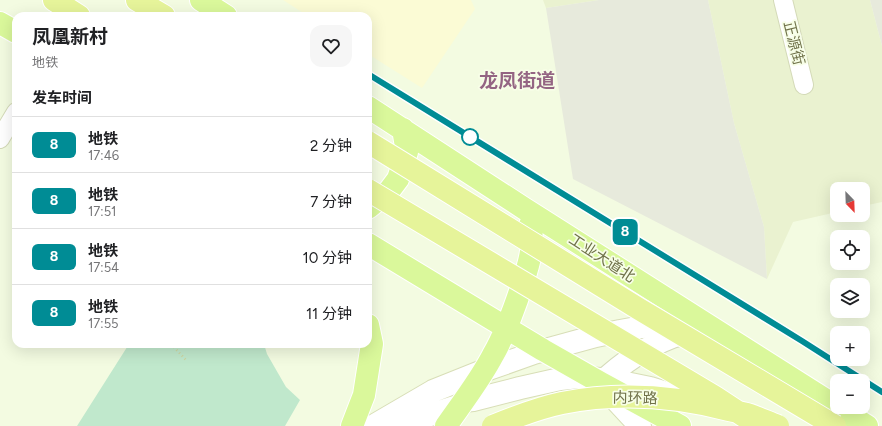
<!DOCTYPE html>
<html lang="zh">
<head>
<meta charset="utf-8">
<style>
  :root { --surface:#fff; --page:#f6f6f6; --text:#202124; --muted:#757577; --line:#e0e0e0 }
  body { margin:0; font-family:Figtree,"Noto Sans SC",sans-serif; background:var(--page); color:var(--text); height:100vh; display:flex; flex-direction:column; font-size:15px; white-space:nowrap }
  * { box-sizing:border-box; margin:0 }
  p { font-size:13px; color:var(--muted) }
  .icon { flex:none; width:22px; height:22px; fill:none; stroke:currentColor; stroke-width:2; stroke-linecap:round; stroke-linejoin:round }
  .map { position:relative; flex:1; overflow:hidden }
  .sheet { position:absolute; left:12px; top:12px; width:360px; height:336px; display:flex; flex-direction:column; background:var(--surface); border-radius:12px; box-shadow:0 4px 16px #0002 }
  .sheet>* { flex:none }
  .badge { padding:0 8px; border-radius:6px; font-size:14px; line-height:26px }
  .needle { width:26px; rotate:157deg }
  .fabs { position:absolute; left:830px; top:182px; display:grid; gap:8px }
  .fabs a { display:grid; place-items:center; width:40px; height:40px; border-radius:8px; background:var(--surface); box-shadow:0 4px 16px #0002; font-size:20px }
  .map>.badge { position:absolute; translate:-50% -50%; box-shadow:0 0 0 2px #fff }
  h2 { padding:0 20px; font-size:15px; line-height:36px }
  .round { display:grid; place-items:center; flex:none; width:42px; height:42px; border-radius:12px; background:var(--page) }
  .head { display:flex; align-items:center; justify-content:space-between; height:68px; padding:0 20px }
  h1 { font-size:19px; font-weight:700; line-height:30px }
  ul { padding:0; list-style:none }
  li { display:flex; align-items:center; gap:12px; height:56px; padding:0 20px; border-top:1px solid var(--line) }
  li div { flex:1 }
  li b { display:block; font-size:15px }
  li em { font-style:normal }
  li .badge { min-width:44px; font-weight:700; text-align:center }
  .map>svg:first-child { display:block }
  .residential { fill:#eaf2d0 }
  .commercial { fill:#fbfbd5 }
  .industrial { fill:#e7eadc }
  .green { fill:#c0e8cc }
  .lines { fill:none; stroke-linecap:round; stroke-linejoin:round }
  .service-casing { stroke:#d4dab8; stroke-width:20 }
  .tertiary-casing { stroke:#d4dab8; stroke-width:24 }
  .secondary-casing { stroke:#d8deb7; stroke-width:24 }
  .primary-casing { stroke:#fff; stroke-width:24 }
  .trunk-casing { stroke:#fff; stroke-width:24 }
  .path { stroke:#cfd49d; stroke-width:2.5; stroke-dasharray:1 3; stroke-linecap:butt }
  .service { stroke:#fff; stroke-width:18 }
  .tertiary { stroke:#fff; stroke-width:22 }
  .secondary { stroke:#fff; stroke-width:22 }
  .primary { stroke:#daf89b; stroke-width:22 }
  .trunk { stroke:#e6f49a; stroke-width:22 }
  .trunk-bridge-casing { stroke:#fff; stroke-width:24; stroke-linecap:butt }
  .trunk-bridge { stroke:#e6f49a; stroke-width:22 }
  .line-casing { stroke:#fff; stroke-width:9 }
  .line { stroke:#008c95; stroke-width:6 }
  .stop-dot { fill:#fff; stroke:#008c95; stroke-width:2 }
  .labels { text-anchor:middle; stroke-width:3.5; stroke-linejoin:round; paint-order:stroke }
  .street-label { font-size:15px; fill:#6f7149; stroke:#f7fee7 }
  .district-label { font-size:19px; font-weight:bold; fill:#946583; stroke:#f7fee7 }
</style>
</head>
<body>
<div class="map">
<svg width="882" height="426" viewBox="0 0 882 426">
  <rect width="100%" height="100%" fill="#f3fbe1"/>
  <path class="residential" d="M543,0H599L546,8Z
    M708,0H870L882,46V202L863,206V189H837V212L793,222L767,279L764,227L734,123Z"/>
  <path class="commercial" d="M283,0H471L475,9L422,88L368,54V16H308Z"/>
  <path class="industrial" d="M599,0H708L734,123L764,227L767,279L573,179L546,8Z
    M870,0H882V46Z"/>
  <path class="green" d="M129,344H264L267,354L286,387L300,400L285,426H77Z"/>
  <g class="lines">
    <defs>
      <path id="service" d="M783,0L804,85
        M0,139L16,112"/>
      <path id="tertiary" d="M601,383C621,364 646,347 672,337C680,334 688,332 696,330"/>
      <path id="secondary" d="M603,386L640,426
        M373,426L433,391L483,371L534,353L596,336L620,331L642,327L676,325
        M396,426L461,405L464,401L473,400L520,388L560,379L578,377L611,380L650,388L669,394"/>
      <path id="primary" d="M201,0L226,16
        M0,23L16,32
        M368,107L525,209L837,407
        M368,208L389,191L398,179L407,152L403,129
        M368,244L543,350L601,383L680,426
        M837,407L867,426
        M352,426L364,395L372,344L368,325
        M446,426C462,403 480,380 493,355C506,332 515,307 523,282C529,264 535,244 530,225"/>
      <path id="trunk" d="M54,0L79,16
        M137,0L164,16"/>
    </defs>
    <use href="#service" class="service-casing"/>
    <use href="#tertiary" class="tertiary-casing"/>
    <use href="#secondary" class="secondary-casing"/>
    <use href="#primary" class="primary-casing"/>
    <use href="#trunk" class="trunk-casing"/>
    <path class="path" d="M171,344L186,360"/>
    <use href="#service" class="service"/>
    <use href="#tertiary" class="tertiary"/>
    <use href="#secondary" class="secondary"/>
    <use href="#primary" class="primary"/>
    <use href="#trunk" class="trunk"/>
    <defs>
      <path id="trunk-bridge" d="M368,142L639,309L835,426
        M368,190L715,397L759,426
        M493,426C515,417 538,408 562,403C617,392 675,396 729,410C737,412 745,413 753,416C761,419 770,423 778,426"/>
    </defs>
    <use href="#trunk-bridge" class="trunk-bridge-casing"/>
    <use href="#trunk-bridge" class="trunk-bridge"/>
  </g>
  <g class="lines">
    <defs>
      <path id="line" d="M368,74L802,341L882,392"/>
    </defs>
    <use href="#line" class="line-casing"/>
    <use href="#line" class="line"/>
  </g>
  <circle class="stop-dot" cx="470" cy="137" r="8"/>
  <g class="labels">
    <g class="street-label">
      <text transform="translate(794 43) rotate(76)" y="5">正源街</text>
      <text transform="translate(602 258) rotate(33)" y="5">工业大道北</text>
      <text transform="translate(635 398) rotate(1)" y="5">内环路</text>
    </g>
    <g class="district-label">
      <text x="517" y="87">龙凤街道</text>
    </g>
  </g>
</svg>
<div class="fabs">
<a><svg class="needle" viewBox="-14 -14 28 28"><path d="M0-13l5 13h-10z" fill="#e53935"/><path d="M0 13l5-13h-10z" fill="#757577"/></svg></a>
<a><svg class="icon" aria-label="locate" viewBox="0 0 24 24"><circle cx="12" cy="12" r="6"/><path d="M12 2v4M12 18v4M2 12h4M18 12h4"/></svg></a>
<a><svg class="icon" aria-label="layers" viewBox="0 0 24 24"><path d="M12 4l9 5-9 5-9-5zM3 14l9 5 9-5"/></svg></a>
<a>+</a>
<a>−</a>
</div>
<b class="badge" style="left:625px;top:232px;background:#008c95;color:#fff">8</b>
<section class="sheet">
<div class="head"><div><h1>凤凰新村</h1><p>地铁</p></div><a class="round"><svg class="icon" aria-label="heart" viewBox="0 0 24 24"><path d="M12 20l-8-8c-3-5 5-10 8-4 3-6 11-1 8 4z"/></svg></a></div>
<h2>发车时间</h2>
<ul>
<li><span class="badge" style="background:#008c95;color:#fff">8</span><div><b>地铁</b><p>17:46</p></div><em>2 分钟</em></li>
<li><span class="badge" style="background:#008c95;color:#fff">8</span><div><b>地铁</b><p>17:51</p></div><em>7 分钟</em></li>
<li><span class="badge" style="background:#008c95;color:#fff">8</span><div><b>地铁</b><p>17:54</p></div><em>10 分钟</em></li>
<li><span class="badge" style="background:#008c95;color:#fff">8</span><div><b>地铁</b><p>17:55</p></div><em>11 分钟</em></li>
</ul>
</section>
</div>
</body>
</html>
